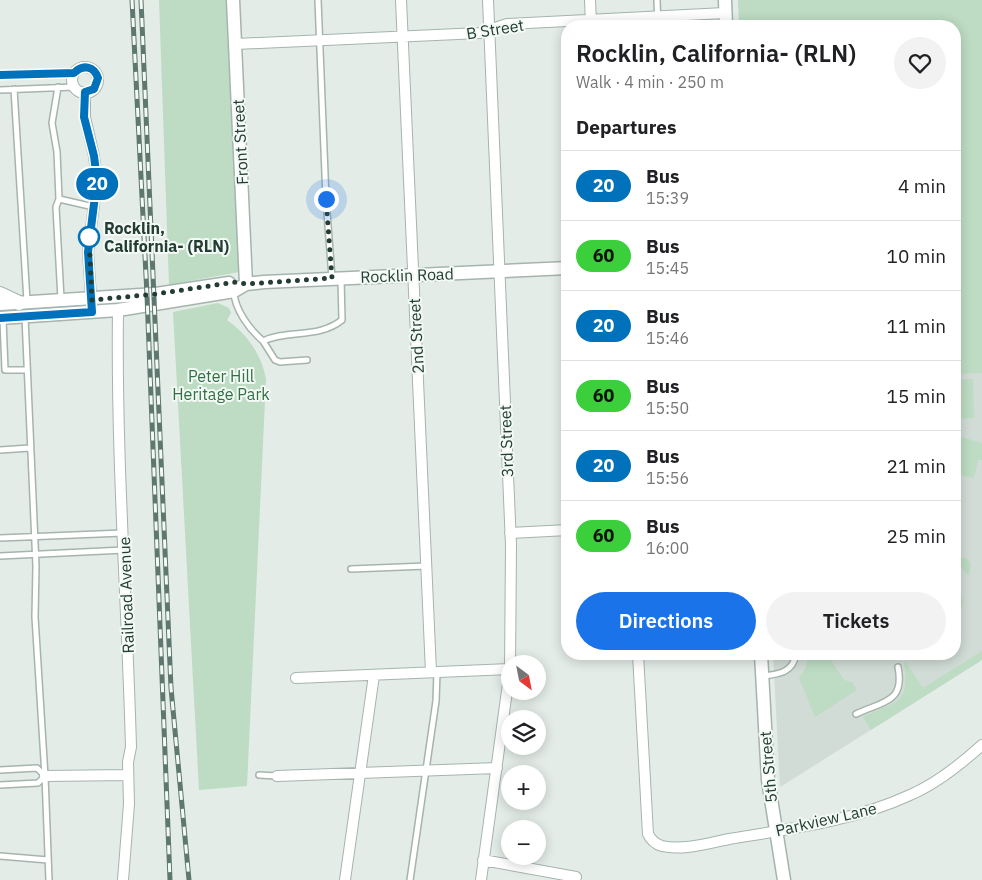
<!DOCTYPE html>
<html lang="en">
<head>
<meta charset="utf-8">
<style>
  :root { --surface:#fff; --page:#f2f2f2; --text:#202124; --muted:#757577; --line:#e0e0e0; --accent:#1a73e8 }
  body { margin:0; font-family:"IBM Plex Sans",sans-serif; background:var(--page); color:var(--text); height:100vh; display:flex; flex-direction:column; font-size:19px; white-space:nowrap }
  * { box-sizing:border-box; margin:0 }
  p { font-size:16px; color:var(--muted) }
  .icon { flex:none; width:28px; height:28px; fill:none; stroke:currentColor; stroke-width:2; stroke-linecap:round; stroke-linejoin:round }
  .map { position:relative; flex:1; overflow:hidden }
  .drawer { position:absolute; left:561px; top:20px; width:400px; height:640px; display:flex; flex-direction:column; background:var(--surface); border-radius:20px; box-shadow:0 2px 12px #0003 }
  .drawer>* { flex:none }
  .badge { padding:0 10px; border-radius:16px; font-size:18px; line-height:32px }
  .needle { width:32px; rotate:148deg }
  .fabs { position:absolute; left:501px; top:655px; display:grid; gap:10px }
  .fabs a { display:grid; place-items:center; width:45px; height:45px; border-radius:50%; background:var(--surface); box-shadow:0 2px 12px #0003; font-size:25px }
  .you { position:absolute; width:25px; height:25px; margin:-12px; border:4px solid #fff; border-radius:50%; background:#1a73e8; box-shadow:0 0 0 8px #1a73e833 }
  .map>.badge { position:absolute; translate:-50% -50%; box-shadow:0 0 0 2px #fff }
  h2 { padding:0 15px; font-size:19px; line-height:45px }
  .round { display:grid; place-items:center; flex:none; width:52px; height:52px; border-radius:26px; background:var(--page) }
  .overview { display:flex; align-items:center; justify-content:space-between; height:85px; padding:0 15px }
  h1 { font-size:24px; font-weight:600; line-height:38px }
  .cta { display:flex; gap:10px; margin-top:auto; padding:10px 15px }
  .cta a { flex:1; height:58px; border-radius:30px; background:var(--accent); color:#fff; font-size:20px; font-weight:600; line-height:58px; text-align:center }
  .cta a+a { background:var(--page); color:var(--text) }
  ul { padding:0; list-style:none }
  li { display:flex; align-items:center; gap:15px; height:70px; padding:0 15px; border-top:1px solid var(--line) }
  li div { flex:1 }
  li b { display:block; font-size:19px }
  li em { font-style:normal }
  li .badge { min-width:55px; font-weight:700; text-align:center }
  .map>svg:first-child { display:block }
  .built { fill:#d1dcd6 }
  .green { fill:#bddcc3 }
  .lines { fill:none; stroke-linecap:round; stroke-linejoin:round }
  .service-casing { stroke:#a6b4ae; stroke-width:8 }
  .minor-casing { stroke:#a6b4ae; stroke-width:12 }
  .tertiary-casing { stroke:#a6b4ae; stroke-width:15 }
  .secondary-casing { stroke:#a2b7ae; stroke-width:16 }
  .service { stroke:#fff; stroke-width:5 }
  .minor { stroke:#fff; stroke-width:10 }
  .tertiary { stroke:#fff; stroke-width:12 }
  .secondary { stroke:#fff; stroke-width:14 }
  .rail-casing { stroke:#5e786f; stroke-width:5 }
  .rail { stroke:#f3f9f5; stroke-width:3; stroke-dasharray:9; stroke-linecap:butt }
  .line-casing { stroke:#fff; stroke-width:11 }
  .line { stroke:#0072bc; stroke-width:8 }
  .walk { stroke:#233c34; stroke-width:5; stroke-dasharray:0 9 }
  .stop-dot { fill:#fff; stroke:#0072bc; stroke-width:2.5 }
  .labels { text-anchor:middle; stroke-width:4; stroke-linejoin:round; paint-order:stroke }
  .street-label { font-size:16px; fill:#233c34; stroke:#f3f9f5 }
  .stop-label { font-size:16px; font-weight:bold; fill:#233c34; stroke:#f3f9f5; text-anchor:start }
  .park-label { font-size:16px; fill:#307144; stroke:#f3f9f5 }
</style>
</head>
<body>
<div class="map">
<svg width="982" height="880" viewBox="0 0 982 880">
  <rect width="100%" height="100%" fill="#e3ece7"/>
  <path class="built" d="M982,372V660L780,787L773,654H955V374Z"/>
  <path class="green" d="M159,0H226L239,272L169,285Z
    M738,0H982V373L955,374V26H739Z
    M218,303L229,308L231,313L227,320C248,335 261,354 266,379L247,786L199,790L173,312Z
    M973,379L974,418L955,419V380Z
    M955,435L982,443V460H978L974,478L955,474Z
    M958,557L968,559L971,565L969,575L966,574L957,560Z
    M961,596L963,601L960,612L956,615L955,600Z
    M982,651V660L871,730L863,717C897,701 910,705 904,663L906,662L923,688Z
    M808,654H827L844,680L852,682L857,690L815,717L799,678L806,667Z"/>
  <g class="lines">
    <defs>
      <path id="service" d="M318,0L326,199L332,278
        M657,0L658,26
        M0,75L74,73
        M58,87L52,123L57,152L59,199
        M14,89L27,301
        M0,90L74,87
        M234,291C234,309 250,330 263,341C289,329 318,339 342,320L341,279
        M61,299L56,207L59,199L94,207
        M25,317L36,566L35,617L45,776L49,880
        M3,319L5,370H26
        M263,341L275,360L280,362L307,360
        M0,450L30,448
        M0,538L123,533
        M0,556L124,550
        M351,569L426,566
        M764,676C780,674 793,672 796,654
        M856,714C884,701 905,702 898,667
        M0,770L37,768L45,776L38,783L0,785
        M259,775L277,776
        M0,856L48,860
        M410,880L436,701L437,672"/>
      <path id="minor" d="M401,0L431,672
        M590,0L591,25
        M236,44L480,33L507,24L725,13
        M72 80a13 13 0 1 1 26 0a13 13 0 1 1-26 0Z
        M85,92V117L94,156L97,181L88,252L92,312
        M118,310C116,456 127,601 131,747L128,762L129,804L123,880
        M510,533L568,530
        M638,654L648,834C651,840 655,844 662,846C682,851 709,843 729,839C790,829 854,821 910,795C936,784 961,764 982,745
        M296,678L510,669
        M45,776L128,775
        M277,776L497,768
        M483,860L576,877
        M345,880L374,675
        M481,880L510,669L511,545L488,0"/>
      <path id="tertiary" d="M233,0L246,284
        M725,0L726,26
        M0,304L156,294L229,283
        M0,318L118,310L234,291L246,284L264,282L568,268
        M761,654L768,780L784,880"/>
      <path id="secondary" d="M0,294L19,303"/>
    </defs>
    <use href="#service" class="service-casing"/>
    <use href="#minor" class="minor-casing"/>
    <use href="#tertiary" class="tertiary-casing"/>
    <use href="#secondary" class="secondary-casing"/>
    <use href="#service" class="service"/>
    <use href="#minor" class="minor"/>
    <use href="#tertiary" class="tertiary"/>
    <use href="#secondary" class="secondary"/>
    <defs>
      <path id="rail" d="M132,0L147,295L170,880
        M141,0L171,688L189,880"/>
    </defs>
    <use href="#rail" class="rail-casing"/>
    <use href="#rail" class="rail"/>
  </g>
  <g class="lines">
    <defs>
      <path id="line" d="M0,75L74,73C83,64 94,66 98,78L94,89L85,92L84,117L94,156L97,180L88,252L92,312L0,318"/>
    </defs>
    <use href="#line" class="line-casing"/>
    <use href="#line" class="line"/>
    <path class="walk" d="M89,237L92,300L156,294L236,282L246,284L332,278L326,199"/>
  </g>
  <circle class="stop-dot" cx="89" cy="237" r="10"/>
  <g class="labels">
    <g class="street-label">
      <text transform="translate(495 29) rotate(-9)" y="6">B Street</text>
      <text transform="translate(240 142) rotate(-93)" y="6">Front Street</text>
      <text transform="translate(407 275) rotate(-2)" y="6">Rocklin Road</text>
      <text transform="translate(416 336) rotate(-93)" y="6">2nd Street</text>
      <text transform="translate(506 441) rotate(-92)" y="6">3rd Street</text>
      <text transform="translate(126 595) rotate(-92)" y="6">Railroad Avenue</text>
      <text transform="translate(768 767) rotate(-95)" y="6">5th Street</text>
      <text transform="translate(826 819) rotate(-13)" y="6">Parkview Lane</text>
    </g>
    <g class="stop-label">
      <text x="104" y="234">Rocklin,<tspan x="104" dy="18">California- (RLN)</tspan></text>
    </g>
    <g class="park-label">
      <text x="221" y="382">Peter Hill<tspan x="221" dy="18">Heritage Park</tspan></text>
    </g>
  </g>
</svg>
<div class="fabs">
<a><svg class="needle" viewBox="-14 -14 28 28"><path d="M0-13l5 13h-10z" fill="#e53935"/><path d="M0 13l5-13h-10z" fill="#757577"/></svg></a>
<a><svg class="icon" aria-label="layers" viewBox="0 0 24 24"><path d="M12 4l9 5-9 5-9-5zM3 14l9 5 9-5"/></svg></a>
<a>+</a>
<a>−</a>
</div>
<div class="you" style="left:326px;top:199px"></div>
<b class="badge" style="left:97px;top:184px;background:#0072bc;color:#fff">20</b>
<section class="drawer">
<div class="overview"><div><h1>Rocklin, California- (RLN)</h1><p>Walk · 4 min · 250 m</p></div><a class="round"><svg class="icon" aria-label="heart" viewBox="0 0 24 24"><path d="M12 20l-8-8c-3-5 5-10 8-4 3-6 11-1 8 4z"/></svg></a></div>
<h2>Departures</h2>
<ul>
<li><span class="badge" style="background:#0072bc;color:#fff">20</span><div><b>Bus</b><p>15:39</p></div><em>4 min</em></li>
<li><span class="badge" style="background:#3acf3b;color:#111">60</span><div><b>Bus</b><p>15:45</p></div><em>10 min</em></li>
<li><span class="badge" style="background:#0072bc;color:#fff">20</span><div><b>Bus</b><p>15:46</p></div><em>11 min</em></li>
<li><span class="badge" style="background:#3acf3b;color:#111">60</span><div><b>Bus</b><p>15:50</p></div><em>15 min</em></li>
<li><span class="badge" style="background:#0072bc;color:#fff">20</span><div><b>Bus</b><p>15:56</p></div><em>21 min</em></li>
<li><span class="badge" style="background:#3acf3b;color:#111">60</span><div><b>Bus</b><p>16:00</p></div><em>25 min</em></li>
</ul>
<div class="cta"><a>Directions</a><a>Tickets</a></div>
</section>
</div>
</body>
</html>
